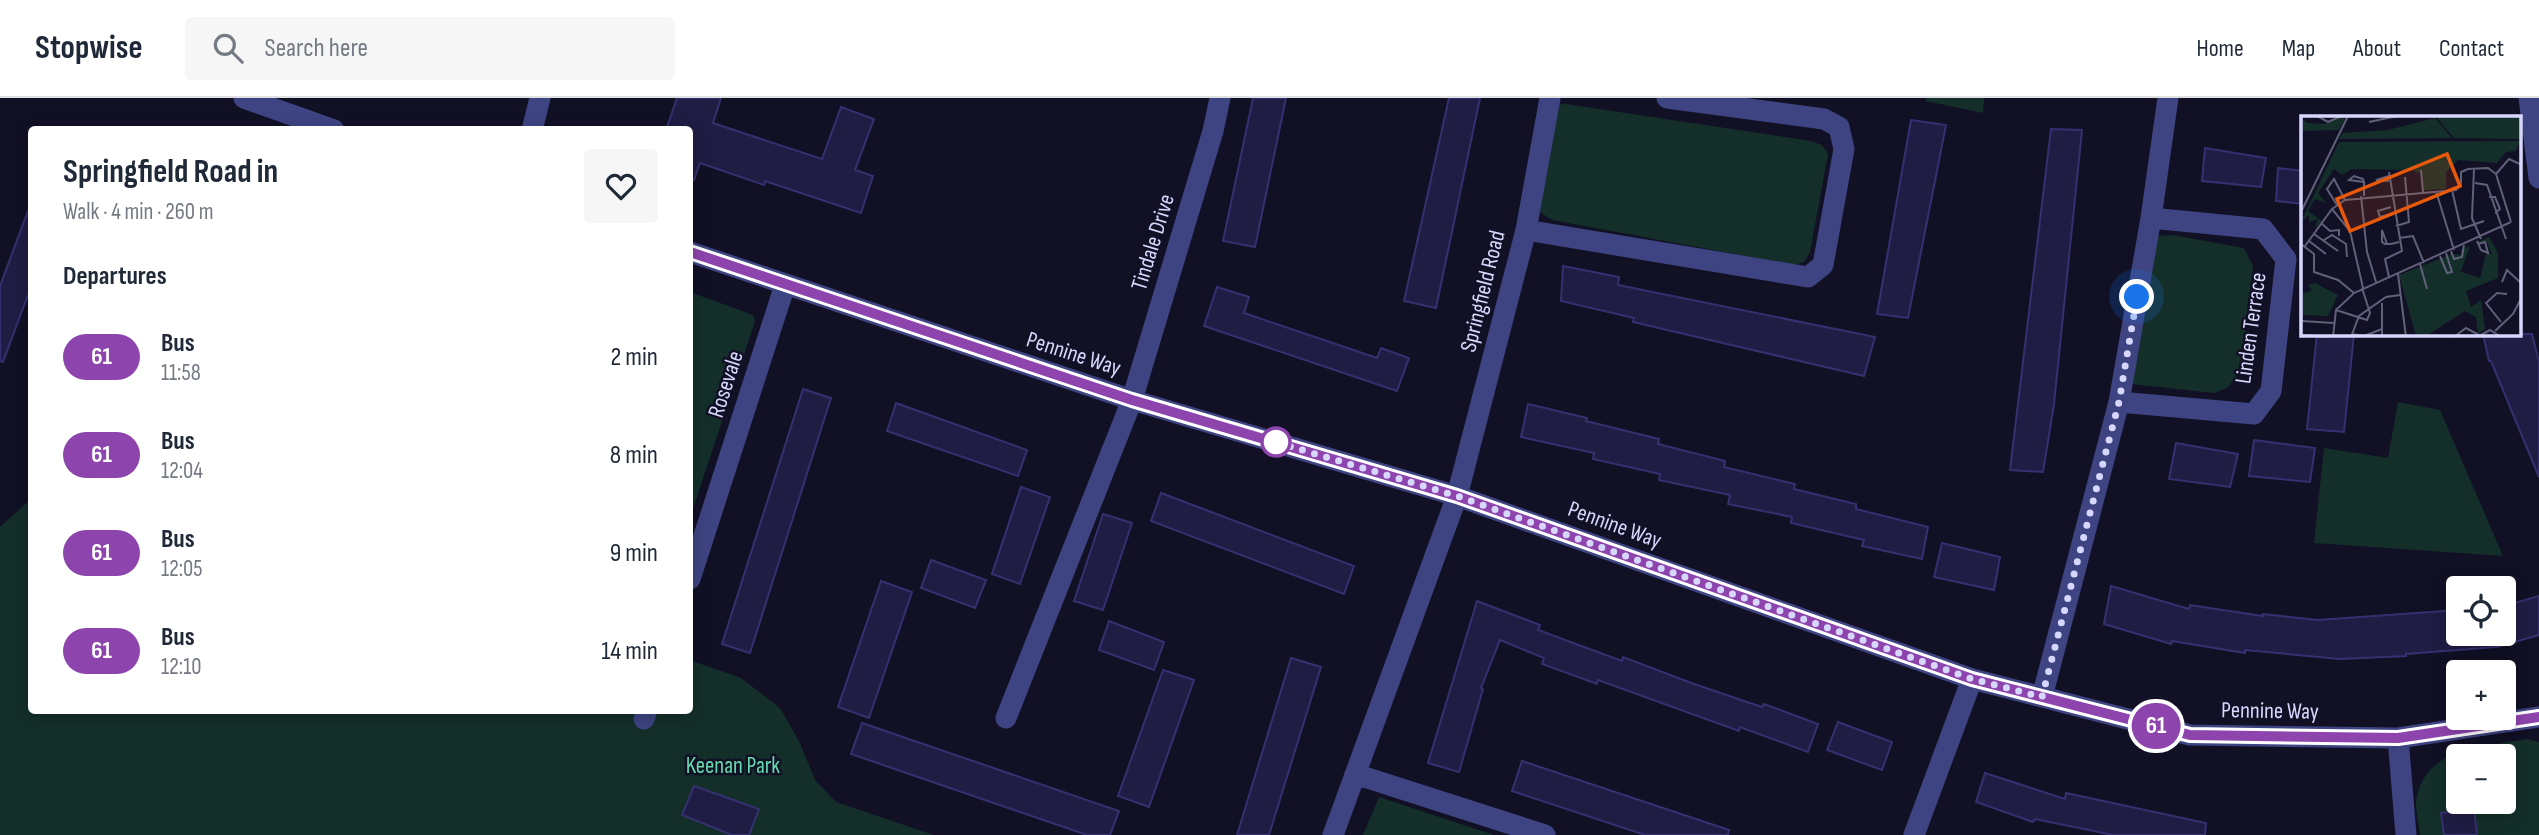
<!DOCTYPE html>
<html lang="en">
<head>
<meta charset="utf-8">
<style>
  :root { --surface:#fff; --page:#f6f6f7; --text:#1f2937; --muted:#747a83; --line:#e0e1e3 }
  body { margin:0; font-family:"Sofia Sans Condensed",sans-serif; background:var(--page); color:var(--text); height:100vh; display:flex; flex-direction:column; font-size:26px; white-space:nowrap }
  * { box-sizing:border-box; margin:0 }
  p { font-size:23px; color:var(--muted) }
  .icon { flex:none; width:38px; height:38px; fill:none; stroke:currentColor; stroke-width:2; stroke-linecap:round; stroke-linejoin:round }
  .map { position:relative; flex:1; overflow:hidden }
  .side { position:absolute; left:28px; top:28px; width:665px; height:588px; display:flex; flex-direction:column; background:var(--surface); border-radius:7px; box-shadow:0 4px 18px #0003 }
  .side>* { flex:none }
  .badge { padding:0 14px; border-radius:23px; font-size:24px; line-height:46px }
  .buttons { position:absolute; left:2446px; top:478px; display:grid; gap:14px }
  .buttons a { display:grid; place-items:center; width:70px; height:70px; border-radius:7px; background:var(--surface); box-shadow:0 4px 18px #0003; font-size:35px }
  .you { position:absolute; width:35px; height:35px; margin:-18px; border:5px solid #fff; border-radius:50%; background:#1a73e8; box-shadow:0 0 0 10px #1a73e833 }
  .map>.badge { position:absolute; translate:-50% -50%; box-shadow:0 0 0 4px #fff }
  h2 { padding:0 35px; font-size:26px; line-height:63px }
  .round { display:grid; place-items:center; flex:none; width:74px; height:74px; border-radius:7px; background:var(--page) }
  .summary { display:flex; align-items:center; justify-content:space-between; height:119px; padding:0 35px }
  h1 { font-size:33px; font-weight:700; line-height:52px }
  ul { padding:0; list-style:none }
  li { display:flex; align-items:center; gap:21px; height:98px; padding:0 35px }
  li div { flex:1 }
  li b { display:block; font-size:26px }
  li em { font-style:normal }
  li .badge { min-width:77px; font-weight:700; text-align:center }
  header { display:flex; align-items:center; gap:42px; box-sizing:border-box; height:98px; padding:0 35px; background:var(--surface); border-bottom:2px solid var(--line) }
  header strong { font-size:33px }
  nav { display:flex; gap:38px; margin-inline-start:auto; font-size:24px }
  .search { width:490px; height:63px; background:var(--page); display:flex; align-items:center; gap:18px; box-sizing:border-box; padding:0 24px; border-radius:7px; color:var(--muted); font-size:26px }
  .map>svg:first-child { display:block }
  .green { fill:#142f2a; fill-rule:evenodd }
  .building { fill:#201d45; stroke:#353170; stroke-width:2 }
  .lines { fill:none; stroke-linecap:round; stroke-linejoin:round }
  .minor { stroke:#3e4482; stroke-width:21 }
  .line-casing { stroke:#fff; stroke-width:16 }
  .line { stroke:#8e44ad; stroke-width:10 }
  .walk { stroke:#d7d7fd; stroke-width:7; stroke-dasharray:0 12.6 }
  .stop-dot { fill:#fff; stroke:#8e44ad; stroke-width:3.5 }
  .labels { text-anchor:middle; stroke-width:5; stroke-linejoin:round; paint-order:stroke }
  .street-label { font-size:23px; fill:#d7d7fd; stroke:#111025 }
  .park-label { font-size:23px; fill:#66daae; stroke:#111025 }
  .inset-road { fill:none; stroke:#60607b; stroke-width:2 }
  .view { fill:#e8590c; fill-opacity:0.15; stroke:#e8590c; stroke-width:3.5 }
  .inset-edge { fill:none; stroke:#d7d7fd; stroke-width:3.5 }
</style>
</head>
<body>
<header>
<strong>Stopwise</strong>
<div class="search"><svg class="icon" aria-label="search" viewBox="0 0 24 24"><circle cx="10" cy="10" r="6"/><path d="M15 15l6 6"/></svg>Search here</div>
<nav><a>Home</a><a>Map</a><a>About</a><a>Contact</a></nav>
</header>
<div class="map">
<svg width="2539" height="737" viewBox="0 0 2539 737">
  <rect width="100%" height="100%" fill="#111025"/>
  <path class="green" d="M1926,0H1984L1983,15L1926,3Z
    M1566,6L1811,43L1822,47L1828,56L1810,154L1804,164L1794,167L1552,122L1537,112L1552,7Z
    M2173,137L2244,150L2253,168L2241,273L2227,290L2214,295L2131,286L2156,138Z
    M690,194L753,217L755,223L690,420Z
    M2398,304L2440,312L2503,458L2314,445L2324,350L2388,360Z
    M31,401L32,612H690V562L741,580L780,610L800,645L815,682L836,704L934,737H0V429Z
    M2527,641L2539,644V737H2420C2419,725 2414,710 2417,698C2428,648 2486,649 2527,641ZM2459,658H2504V704H2459Z
    M1379,699L1494,737H1363Z"/>
  <path class="building" d="M677,0H721L713,25L822,61L841,9L874,21L855,72L873,78L861,115L765,83L764,87L700,65L694,82L690,81V32H666Z
    M1253,0H1286L1255,149L1223,143Z
    M1449,0H1480L1436,210L1404,203Z
    M1911,22L1946,27L1908,220L1877,216Z
    M2051,31L2082,32L2054,306L2043,374L2010,372Z
    M2205,50L2266,60L2261,89L2202,83Z
    M2278,70L2303,73V106L2276,103Z
    M29,110L32,111V186L3,264L0,263V188Z
    M1563,168L1619,179L1618,187L1875,239L1864,278L1633,224L1634,220L1561,203Z
    M1217,189L1249,199L1244,215L1377,260L1381,250L1409,260L1397,293L1204,228Z
    M2317,236H2354L2344,334L2307,331Z
    M2483,236H2532L2539,264V379L2491,263H2489Z
    M803,291L831,300L750,555L722,546Z
    M896,305L1027,352L1018,378L887,333Z
    M1528,306L1587,320L1586,323L1659,341L1658,346L1725,363L1724,369L1795,386L1794,391L1856,406V411L1928,429L1922,461L1862,448L1864,442L1791,425L1792,419L1728,406L1730,397L1659,382L1660,376L1593,361L1594,355L1521,339Z
    M2254,342L2315,350L2310,384L2249,378Z
    M2176,345L2238,356L2230,389L2169,381Z
    M1021,389L1050,399L1020,486L992,476Z
    M1161,395L1354,468L1344,496L1151,423Z
    M1103,416L1132,425L1103,512L1074,503Z
    M1942,445L2000,459L1994,492L1934,479Z
    M931,462L986,482L975,510L921,490Z
    M881,483L912,494L869,620L838,609Z
    M2111,488L2189,511L2190,507L2263,518V516L2317,522L2459,512V536H2504V508L2539,498V537L2497,549L2406,556V558L2340,561L2245,552V555L2172,543L2171,546L2104,526Z
    M1477,503L1540,527L1538,532L1622,563L1623,559L1694,586L1762,609L1764,606L1818,626L1808,654L1740,629L1739,633L1598,582L1597,586L1542,566L1544,560L1500,542L1481,590L1483,591L1459,674L1428,665Z
    M1109,523L1164,544L1154,572L1099,552Z
    M1291,560L1321,569L1269,737H1237Z
    M1163,572L1194,582L1149,709L1118,698Z
    M1838,624L1892,644L1882,672L1827,652Z
    M862,625L1119,713L1110,737H1087L851,656Z
    M1522,663L1729,732L1728,737H1645L1512,693Z
    M1985,675L2065,701L2066,695L2206,725L2205,737H2113L2035,721L2033,724L1976,704Z
    M694,688L759,711L749,737H732L682,717Z
    M2474,711L2477,737H2444L2441,715Z"/>
  <g class="lines">
    <path class="minor" d="M244,0L334,32
      M2529,0L2539,80
      M532,32L540,0
      M1526,132L1808,179L1823,167L1844,51L1839,29L1824,21L1667,0
      M690,154L1132,302L1457,398L1972,581L2190,637L2398,640L2539,619
      M2119,304L2254,316L2271,293L2286,161L2263,131L2151,120
      M690,481L785,187
      M2042,599L2119,304L2151,120L2168,0
      M1006,620L1132,302L1213,33L1220,0
      M644,621L647,612
      M2398,640L2406,737
      M1355,676L1545,737
      M1333,737L1457,398L1526,132L1550,0
      M1914,737L1972,581"/>
  </g>
  <g class="lines">
    <defs>
      <path id="line" d="M690,154L1132,302L1457,398L1972,581L2190,637L2398,640L2539,619"/>
    </defs>
    <use href="#line" class="line-casing"/>
    <use href="#line" class="line"/>
    <path class="walk" d="M1276,344L1265,341L1457,398L1972,581L2042,599L2119,304L2137,199"/>
  </g>
  <circle class="stop-dot" cx="1276" cy="344" r="14"/>
  <g class="labels">
    <g class="street-label">
      <text transform="translate(1152 144) rotate(-73)" y="8">Tindale Drive</text>
      <text transform="translate(1482 193) rotate(-76)" y="8">Springfield Road</text>
      <text transform="translate(2250 230) rotate(-82)" y="8">Linden Terrace</text>
      <text transform="translate(1074 255) rotate(18)" y="8">Pennine Way</text>
      <text transform="translate(725 286) rotate(-72)" y="8">Rosevale</text>
      <text transform="translate(1615 426) rotate(20)" y="8">Pennine Way</text>
      <text transform="translate(2270 612) rotate(1)" y="8">Pennine Way</text>
    </g>
    <g class="park-label">
      <text x="733" y="675">Keenan Park</text>
    </g>
  </g>
  <g transform="translate(2301 18)">
    <rect width="220" height="220" fill="#111025"/>
    <path d="M45,0L38,14L0,15V1L6,7L23,8ZM146,0H220V23L153,22L136,2ZM134,2L151,22L38,23L42,17L87,14ZM220,25L214,35L205,36L196,47L157,44L145,56V73L122,74L121,58L110,54L51,53L41,59L33,53L17,77L25,87L14,83L7,95L21,105L14,112L17,103L8,106V99L0,106L38,26ZM188,121L197,137V162L165,175L170,191L180,184L184,213L177,218L175,201L164,195L125,220H115L98,159L151,138L161,139L160,133L169,130L160,155L155,154L179,162L185,138H191L185,125L177,126ZM14,167L37,179L27,200L0,199V177L8,176L11,173L6,169Z" fill="#142f2a"/>
    <path class="inset-road" d="M16,0L27,6L41,0M68,6L96,0M173,53L171,102L180,123M120,54L122,76M88,56L101,135L84,143L88,161M195,58L208,43L221,49M88,60L75,64L88,65M63,66L48,64L53,60L62,63L63,66V80M174,67L186,69L205,123M151,74L160,113L183,105M135,75L153,134M60,80L66,136L75,166M188,81H194L199,93L194,97M36,89L26,73L33,63L44,84M90,91L77,95L79,101L91,98M31,93L49,115L62,172M0,96L47,0M20,107L29,115L38,114V120M95,110L108,106L104,61M13,118L37,135M98,122L112,120L123,147M23,124L31,119L45,128L46,141M8,125L25,138M176,125L180,134L187,137L184,126L177,128M0,128L13,138V156L37,164L53,177M86,128L81,114V126L84,128H90L98,126M4,130L31,93L44,84L155,74L160,69V56L167,53L187,52L195,58L210,106M150,135L153,143L161,141L163,129M139,140L146,157L151,156L145,137M119,148L126,173M97,158L105,221M201,166L206,154L221,168M35,194L66,204L69,197L61,172M0,205L33,207M200,206L185,187L196,177L206,178M194,215L212,198L221,181M51,218L63,220L81,213M0,219L27,221M178,220L189,214L200,221M32,221L35,194L53,177L210,106M50,221L58,200L85,181L99,179M81,221V187M153,221L165,212L178,219"/>
    <path class="view" d="M146,38L159,70L49,115L36,83Z"/>
    <rect width="220" height="220" class="inset-edge"/>
  </g>
</svg>
<div class="buttons">
<a><svg class="icon" aria-label="locate" viewBox="0 0 24 24"><circle cx="12" cy="12" r="6"/><path d="M12 2v4M12 18v4M2 12h4M18 12h4"/></svg></a>
<a>+</a>
<a>−</a>
</div>
<div class="you" style="left:2137px;top:199px"></div>
<b class="badge" style="left:2156px;top:628px;background:#8e44ad;color:#fff">61</b>
<section class="side">
<div class="summary"><div><h1>Springfield Road in</h1><p>Walk · 4 min · 260 m</p></div><a class="round"><svg class="icon" aria-label="heart" viewBox="0 0 24 24"><path d="M12 20l-8-8c-3-5 5-10 8-4 3-6 11-1 8 4z"/></svg></a></div>
<h2>Departures</h2>
<ul>
<li><span class="badge" style="background:#8e44ad;color:#fff">61</span><div><b>Bus</b><p>11:58</p></div><em>2 min</em></li>
<li><span class="badge" style="background:#8e44ad;color:#fff">61</span><div><b>Bus</b><p>12:04</p></div><em>8 min</em></li>
<li><span class="badge" style="background:#8e44ad;color:#fff">61</span><div><b>Bus</b><p>12:05</p></div><em>9 min</em></li>
<li><span class="badge" style="background:#8e44ad;color:#fff">61</span><div><b>Bus</b><p>12:10</p></div><em>14 min</em></li>
</ul>
</section>
</div>
</body>
</html>
